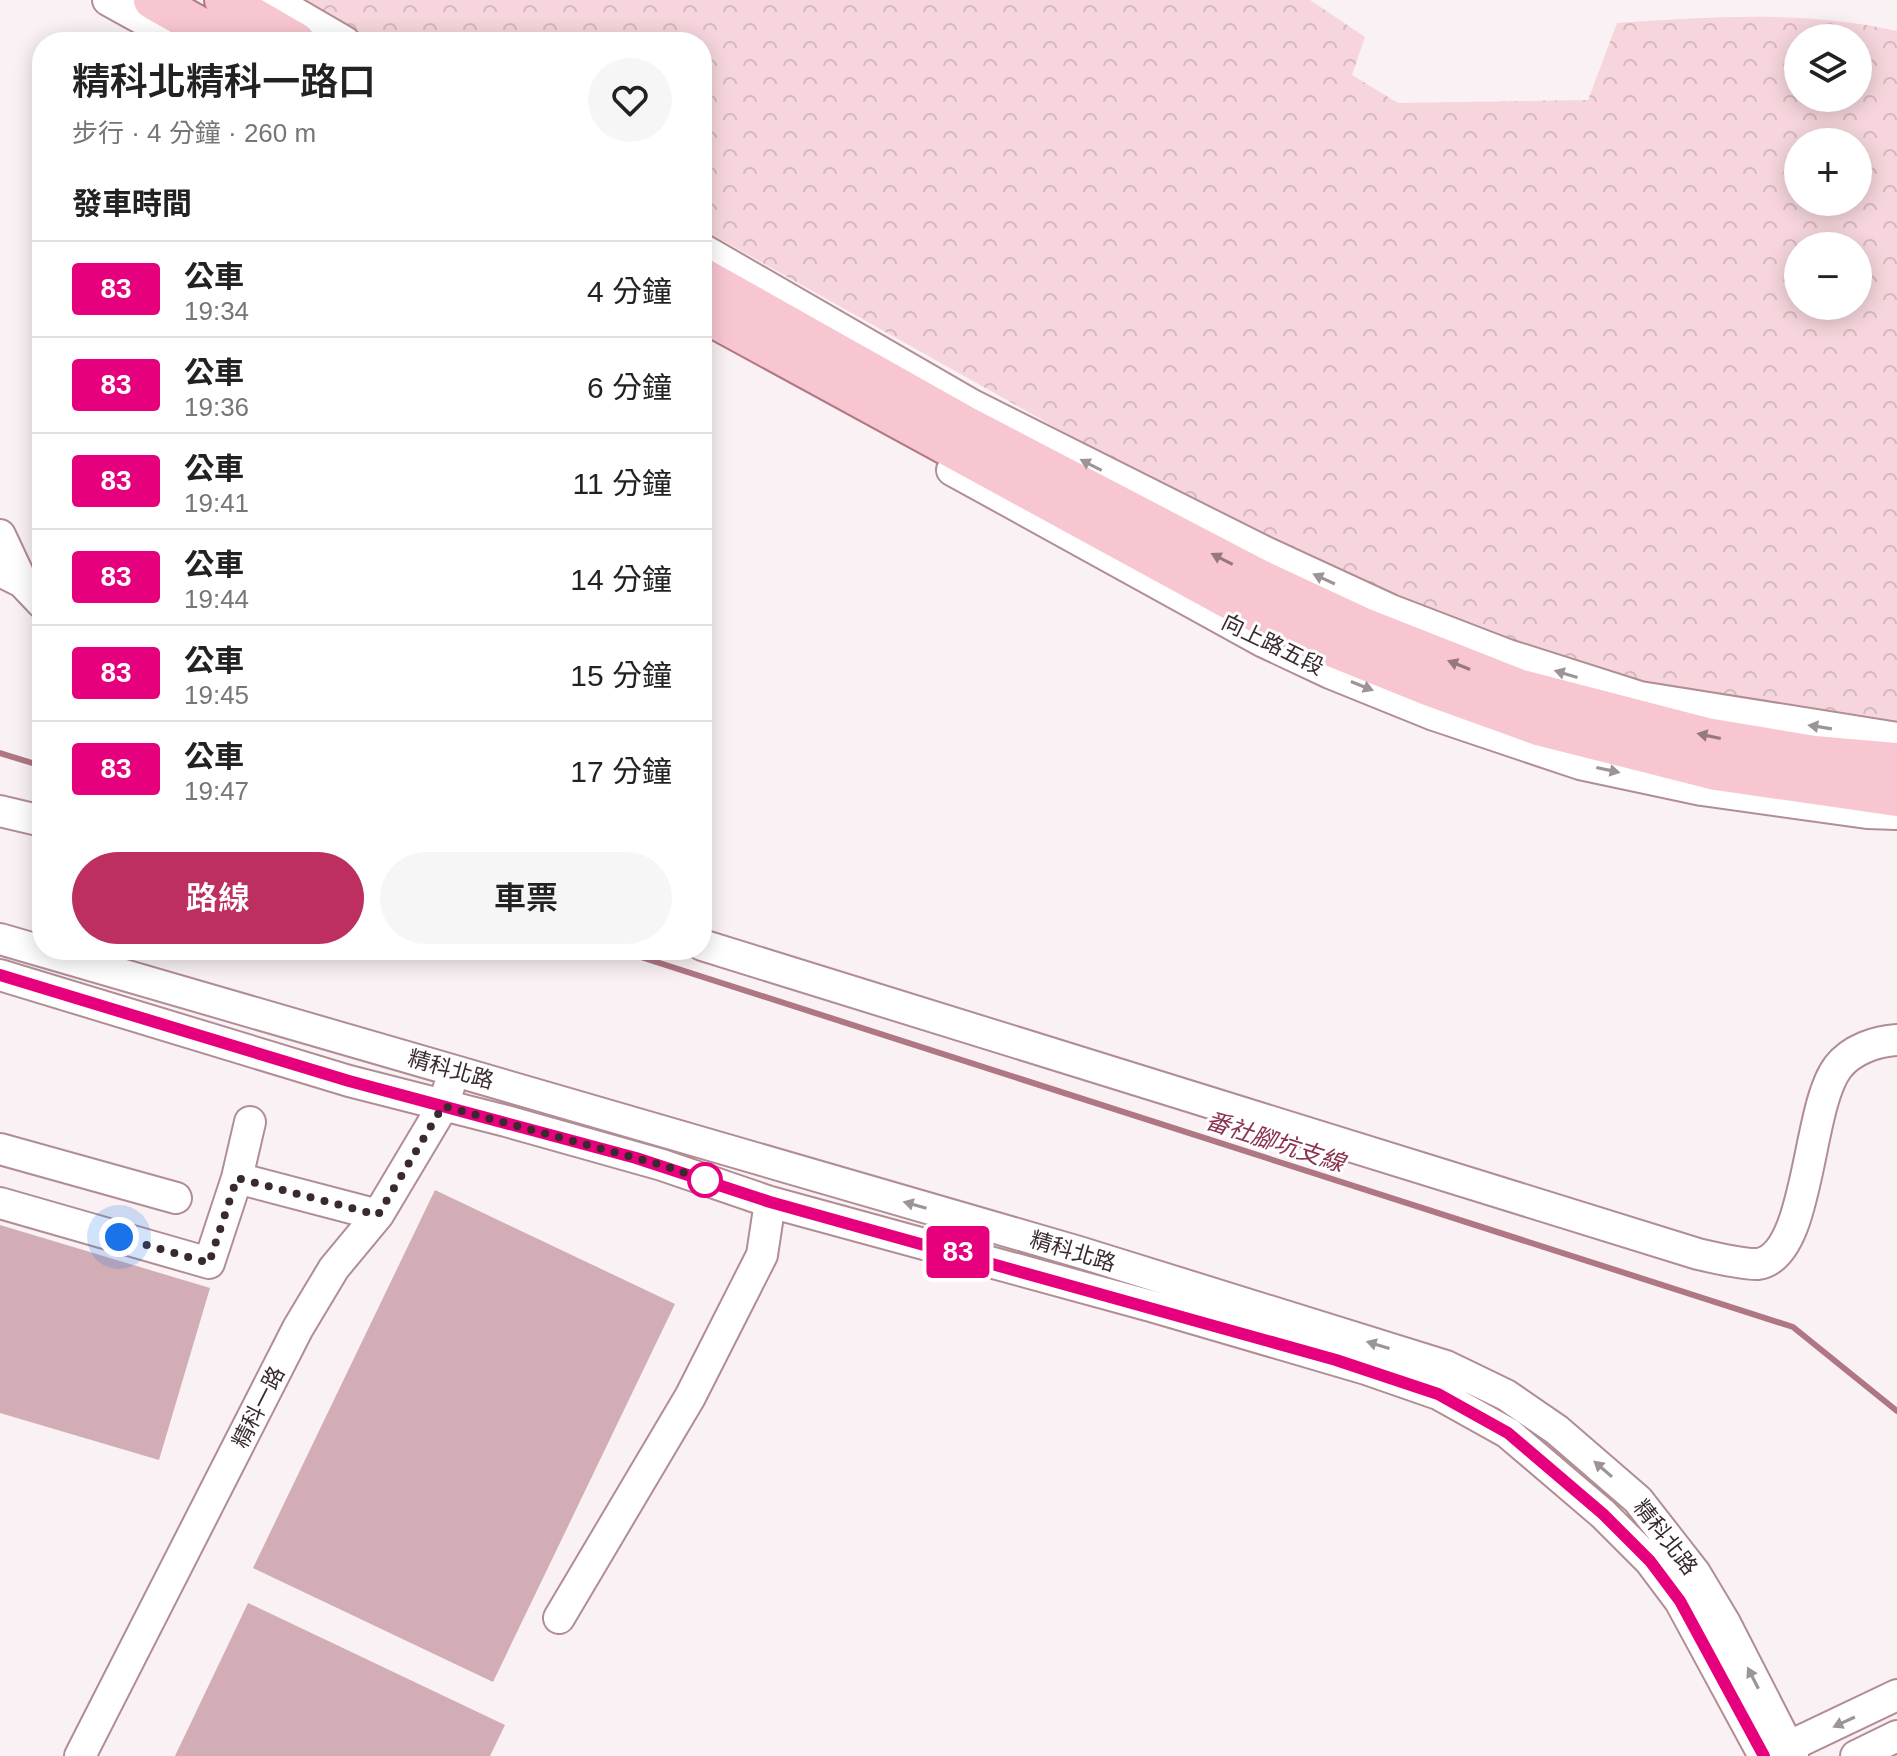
<!DOCTYPE html>
<html lang="zh-TW">
<head>
<meta charset="utf-8">
<style>
  :root { --surface:#fff; --page:#f6f6f6; --text:#222; --muted:#767676; --line:#e0e0e0; --accent:#bd2f61 }
  body { margin:0; font-family:Helvetica,"Noto Sans TC",sans-serif; background:var(--page); color:var(--text); height:100vh; display:flex; flex-direction:column; font-size:30px; white-space:nowrap }
  * { box-sizing:border-box; margin:0 }
  p { font-size:26px; color:var(--muted) }
  .icon { flex:none; width:44px; height:44px; fill:none; stroke:currentColor; stroke-width:2; stroke-linecap:round; stroke-linejoin:round }
  .map { position:relative; flex:1; overflow:hidden }
  .panel { position:absolute; left:32px; top:32px; width:680px; height:928px; display:flex; flex-direction:column; background:var(--surface); border-radius:32px; box-shadow:0 4px 20px #0003 }
  .panel>* { flex:none }
  .badge { padding:0 16px; border-radius:6px; font-size:28px; line-height:52px }
  .controls { position:absolute; left:1784px; top:24px; display:grid; gap:16px }
  .controls a { display:grid; place-items:center; width:88px; height:88px; border-radius:50%; background:var(--surface); box-shadow:0 4px 20px #0003; font-size:40px }
  .you { position:absolute; width:40px; height:40px; margin:-20px; border:6px solid #fff; border-radius:50%; background:#1a73e8; box-shadow:0 0 0 12px #1a73e833 }
  .map>.badge { position:absolute; translate:-50% -50%; box-shadow:0 0 0 4px #fff }
  h2 { padding:0 40px; font-size:30px; line-height:72px }
  .round { display:grid; place-items:center; flex:none; width:84px; height:84px; border-radius:42px; background:var(--page) }
  .summary { display:flex; align-items:center; justify-content:space-between; height:136px; padding:0 40px }
  h1 { font-size:38px; font-weight:600; line-height:60px }
  .button { display:flex; gap:16px; margin-top:auto; padding:16px 40px }
  .button a { flex:1; height:92px; border-radius:48px; background:var(--accent); color:#fff; font-size:32px; font-weight:600; line-height:92px; text-align:center }
  .button a+a { background:var(--page); color:var(--text) }
  ul { padding:0; list-style:none }
  li { display:flex; align-items:center; gap:24px; height:96px; padding:0 40px; border-top:2px solid var(--line) }
  li div { flex:1 }
  li b { display:block; font-size:30px }
  li em { font-style:normal }
  li .badge { min-width:88px; font-weight:700; text-align:center }
  .map>svg:first-child { display:block }
  .forest { fill:url(#forest-crowns); fill-rule:evenodd }
  .lines { fill:none; stroke-linecap:round; stroke-linejoin:round }
  .stream { stroke:#af7683; stroke-width:6 }
  .building { fill:#d3adb5 }
  .minor-casing { stroke:#b18d94; stroke-width:34 }
  .major-casing { stroke:#b27784; stroke-width:42 }
  .minor { stroke:#fff; stroke-width:30 }
  .major { stroke:#f8c6d1; stroke-width:38 }
  .oneway { fill:#9c9496 }
  .oneway2 { fill:#98787f }
  .line-casing { stroke:#fff; stroke-width:18 }
  .line { stroke:#e6007e; stroke-width:12 }
  .walk { stroke:#392a2d; stroke-width:8; stroke-dasharray:0 14.4 }
  .stop-dot { fill:#fff; stroke:#e6007e; stroke-width:4 }
  .labels { text-anchor:middle; stroke-width:6; stroke-linejoin:round; paint-order:stroke }
  .street-label { font-size:22px; fill:#392a2d; stroke:#fff }
  .water-label { font-size:24px; font-style:italic; fill:#8b324d; stroke:#fff }
</style>
</head>
<body>
<div class="map">
<svg width="1897" height="1756" viewBox="0 0 1897 1756">
  <defs>
    <pattern id="forest-crowns" width="20" height="18" patternUnits="userSpaceOnUse" patternTransform="scale(2)"><rect width="20" height="18" fill="#f6d6dc"/><path d="M2 6a3 3 0 1 1 6 0M12 15a3 3 0 1 1 6 0" fill="none" stroke="#d4b8bd"/></pattern>
  </defs>
  <rect width="100%" height="100%" fill="#f9f1f3"/>
  <path class="forest" d="M294,0H1310L1365,37L1352,75L1398,103L1588,100L1617,23C1712,17 1803,10 1897,31V731L1722,705L1527,653L1290,553L1069,435L702,229V42H368ZM1798,38H1858V98H1798ZM1798,142H1858V202H1798ZM1798,246H1858V306H1798Z"/>
  <g class="lines">
    <path class="stream" d="M0,753L42,766
      M619,950L1793,1327L1897,1411"/>
  </g>
  <path class="building" d="M435,1190L675,1304L493,1682L253,1568Z
    M0,1225L210,1288L159,1460L0,1413Z
    M248,1603L505,1725L490,1756H175Z"/>
  <g class="lines">
    <defs>
      <path id="minor" d="M108,0L184,42
        M273,0L345,42
        M702,249L972,405L1261,550L1391,610L1508,655L1640,697L1897,738
        M952,470L1264,642L1330,673L1434,715L1580,764L1702,790L1867,813L1897,814
        M0,535L22,582
        M0,571L22,582L42,603
        M0,811L42,821
        M0,939L1079,1252L1446,1366L1506,1395L1557,1430L1638,1500L1695,1573L1725,1623L1793,1756
        M702,945L1698,1254C1711,1257 1746,1265 1758,1264C1811,1256 1806,1108 1838,1067C1851,1050 1876,1041 1897,1040
        M0,975L349,1081L506,1121L662,1165L770,1202L1151,1306L1366,1369L1438,1394L1508,1433L1603,1514L1650,1561L1680,1601L1764,1756
        M0,1149L176,1198
        M237,1178L378,1215
        M0,1203L209,1263L237,1178L250,1122
        M559,1618L690,1397L762,1255L770,1202
        M1773,1754L1897,1695
        M80,1756L298,1328L334,1268L378,1215L443,1106L449,1087
        M1856,1756L1897,1736"/>
      <path id="major" d="M153,0L227,42
        M224,0L296,42
        M702,277L965,425L1258,578L1363,627L1518,688L1706,737L1814,755L1897,762
        M702,312L1230,600L1306,637L1430,687L1538,726L1716,771L1897,797"/>
    </defs>
    <use href="#minor" class="minor-casing"/>
    <use href="#major" class="major-casing"/>
    <use href="#minor" class="minor"/>
    <use href="#major" class="major"/>
  </g>
  <defs><path id="oneway-solid" d="M-6-.8H1V-3.2L6.5 0L1 3.2V.8H-6Z" transform="scale(2)"/></defs>
  <g class="oneway">
    <use href="#oneway-solid" transform="translate(1091 465) rotate(-153)"/>
    <use href="#oneway-solid" transform="translate(1324 579) rotate(-155)"/>
    <use href="#oneway-solid" transform="translate(1566 674) rotate(-163)"/>
    <use href="#oneway-solid" transform="translate(1362 686) rotate(22)"/>
    <use href="#oneway-solid" transform="translate(1820 727) rotate(-171)"/>
    <use href="#oneway-solid" transform="translate(1608 770) rotate(12)"/>
    <use href="#oneway-solid" transform="translate(915 1205) rotate(-164)"/>
    <use href="#oneway-solid" transform="translate(1378 1345) rotate(-163)"/>
    <use href="#oneway-solid" transform="translate(1603 1469) rotate(-139)"/>
    <use href="#oneway-solid" transform="translate(1753 1678) rotate(-117)"/>
    <use href="#oneway-solid" transform="translate(1844 1722) rotate(155)"/>
  </g>
  <g class="oneway2">
    <use href="#oneway-solid" transform="translate(1222 559) rotate(-153)"/>
    <use href="#oneway-solid" transform="translate(1459 665) rotate(-158)"/>
    <use href="#oneway-solid" transform="translate(1709 736) rotate(-168)"/>
  </g>
  <g class="lines">
    <defs>
      <path id="line" d="M0,975L349,1081L636,1158L770,1202L1336,1360L1438,1394L1508,1433L1603,1514L1650,1561L1680,1601L1764,1756"/>
    </defs>
    <use href="#line" class="line-casing"/>
    <use href="#line" class="line"/>
    <path class="walk" d="M119,1237L209,1263L237,1178L378,1215L443,1106L662,1165L716,1184L705,1180"/>
  </g>
  <circle class="stop-dot" cx="705" cy="1180" r="16"/>
  <g class="labels">
    <g class="street-label">
      <text transform="translate(1273 644) rotate(26)" y="8">向上路五段</text>
      <text transform="translate(451 1069) rotate(16)" y="8">精科北路</text>
      <text transform="translate(1073 1251) rotate(17)" y="8">精科北路</text>
      <text transform="translate(258 1407) rotate(-63)" y="8">精科一路</text>
      <text transform="translate(1666 1537) rotate(52)" y="8">精科北路</text>
    </g>
    <g class="water-label">
      <text transform="translate(1275 1142) rotate(18)" y="8">番社腳坑支線</text>
    </g>
  </g>
</svg>
<div class="controls">
<a><svg class="icon" aria-label="layers" viewBox="0 0 24 24"><path d="M12 4l9 5-9 5-9-5zM3 14l9 5 9-5"/></svg></a>
<a>+</a>
<a>−</a>
</div>
<div class="you" style="left:119px;top:1237px"></div>
<b class="badge" style="left:958px;top:1252px;background:#e6007e;color:#fff">83</b>
<section class="panel">
<div class="summary"><div><h1>精科北精科一路口</h1><p>步行 · 4 分鐘 · 260 m</p></div><a class="round"><svg class="icon" aria-label="heart" viewBox="0 0 24 24"><path d="M12 20l-8-8c-3-5 5-10 8-4 3-6 11-1 8 4z"/></svg></a></div>
<h2>發車時間</h2>
<ul>
<li><span class="badge" style="background:#e6007e;color:#fff">83</span><div><b>公車</b><p>19:34</p></div><em>4 分鐘</em></li>
<li><span class="badge" style="background:#e6007e;color:#fff">83</span><div><b>公車</b><p>19:36</p></div><em>6 分鐘</em></li>
<li><span class="badge" style="background:#e6007e;color:#fff">83</span><div><b>公車</b><p>19:41</p></div><em>11 分鐘</em></li>
<li><span class="badge" style="background:#e6007e;color:#fff">83</span><div><b>公車</b><p>19:44</p></div><em>14 分鐘</em></li>
<li><span class="badge" style="background:#e6007e;color:#fff">83</span><div><b>公車</b><p>19:45</p></div><em>15 分鐘</em></li>
<li><span class="badge" style="background:#e6007e;color:#fff">83</span><div><b>公車</b><p>19:47</p></div><em>17 分鐘</em></li>
</ul>
<div class="button"><a>路線</a><a>車票</a></div>
</section>
</div>
</body>
</html>
